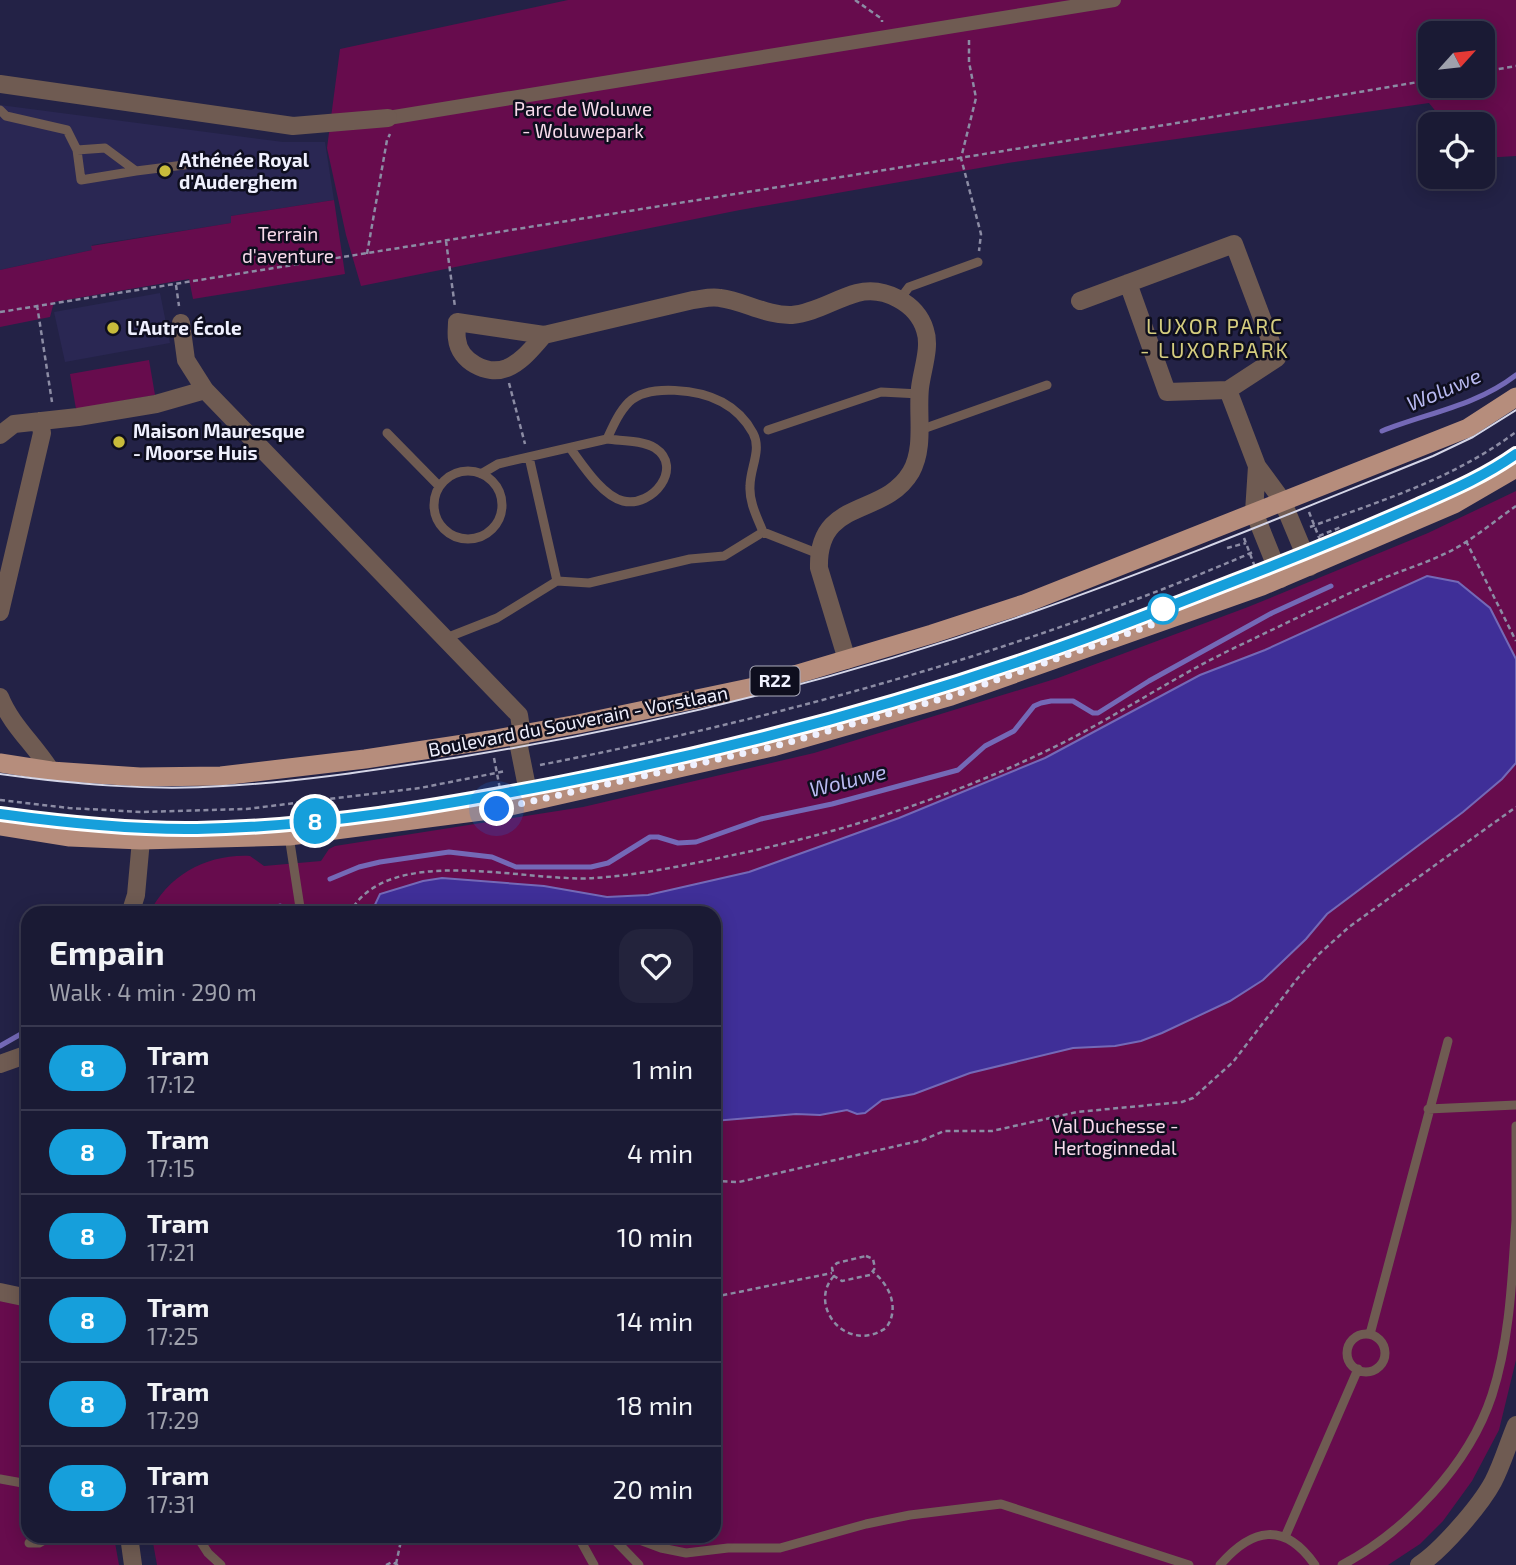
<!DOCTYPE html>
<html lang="en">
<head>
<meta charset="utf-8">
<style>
  :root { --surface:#1a1a34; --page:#23233c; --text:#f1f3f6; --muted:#9fa1ac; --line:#38384f }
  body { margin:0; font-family:"Exo 2",sans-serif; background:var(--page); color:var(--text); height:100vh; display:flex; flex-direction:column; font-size:26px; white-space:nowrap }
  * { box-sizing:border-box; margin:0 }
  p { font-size:23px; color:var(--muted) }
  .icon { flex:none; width:38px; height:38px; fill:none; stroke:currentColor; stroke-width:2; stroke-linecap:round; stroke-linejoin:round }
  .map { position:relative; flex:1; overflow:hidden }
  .panel { position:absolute; left:21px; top:906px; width:700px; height:637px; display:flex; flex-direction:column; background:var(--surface); border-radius:21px; box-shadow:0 4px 18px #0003,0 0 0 2px var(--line) }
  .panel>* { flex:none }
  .badge { padding:0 14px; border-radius:23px; font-size:24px; line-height:46px }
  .needle { width:46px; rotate:63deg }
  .controls { position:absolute; left:1418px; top:21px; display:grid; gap:14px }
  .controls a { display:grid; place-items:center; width:77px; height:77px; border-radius:14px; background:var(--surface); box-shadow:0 4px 18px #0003,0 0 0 2px var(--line); font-size:35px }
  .you { position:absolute; width:35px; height:35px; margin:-18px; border:5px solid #fff; border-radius:50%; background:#1a73e8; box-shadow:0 0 0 10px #1a73e833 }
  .map>.badge { position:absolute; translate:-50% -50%; box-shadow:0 0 0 4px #fff }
  .round { display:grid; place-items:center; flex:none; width:74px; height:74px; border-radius:21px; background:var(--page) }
  .summary { display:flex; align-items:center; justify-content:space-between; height:119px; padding:0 28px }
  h1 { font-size:33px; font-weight:700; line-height:52px }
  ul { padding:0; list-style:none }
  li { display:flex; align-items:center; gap:21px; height:84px; padding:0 28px; border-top:2px solid var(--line) }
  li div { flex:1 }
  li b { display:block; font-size:26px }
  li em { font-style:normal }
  li .badge { min-width:77px; font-weight:700; text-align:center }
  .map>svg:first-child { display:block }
  .built { fill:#2a2753 }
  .green { fill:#670c4d; fill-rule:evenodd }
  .water { fill:#3f2f98; stroke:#7469b7; stroke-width:2 }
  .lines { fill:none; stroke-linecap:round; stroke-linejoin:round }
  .stream { stroke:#7469b7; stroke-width:5 }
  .path { stroke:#8c8ca4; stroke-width:2.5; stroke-dasharray:5 3.5; stroke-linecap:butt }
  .service { stroke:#6f5b52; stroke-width:9 }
  .pedestrian { stroke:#6f5b52; stroke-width:14 }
  .minor { stroke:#6f5b52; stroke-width:18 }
  .primary { stroke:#b68d7c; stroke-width:19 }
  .tram { stroke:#d5d6e7; stroke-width:2 }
  .line-casing { stroke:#fff; stroke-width:16 }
  .line { stroke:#169fdb; stroke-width:10 }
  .walk { stroke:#eff0fe; stroke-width:7; stroke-dasharray:0 12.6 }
  .poi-dot { fill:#c8bb3b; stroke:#0e0e1e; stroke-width:2.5 }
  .stop-dot { fill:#fff; stroke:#169fdb; stroke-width:3.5 }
  .labels { text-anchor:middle; stroke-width:5; stroke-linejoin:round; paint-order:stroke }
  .shield { fill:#0e0e1e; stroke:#acacbb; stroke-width:2 }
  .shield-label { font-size:18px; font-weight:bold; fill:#eff0fe }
  .park-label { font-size:19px; fill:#f7daea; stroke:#0e0e1e }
  .poi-label { font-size:19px; font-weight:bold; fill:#eff0fe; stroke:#0e0e1e; text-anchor:start }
  .street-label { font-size:19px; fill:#eff0fe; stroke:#0e0e1e }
  .neighbourhood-label { font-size:21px; letter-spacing:2px; fill:#d5cd7f; stroke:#0e0e1e }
  .water-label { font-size:21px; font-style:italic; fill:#b8b9f0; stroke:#0e0e1e }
</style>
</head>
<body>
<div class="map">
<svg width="1516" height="1565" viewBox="0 0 1516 1565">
  <rect width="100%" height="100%" fill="#232246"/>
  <path class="built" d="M0,105L283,142H325L334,200L231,216L232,223L92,245V250L0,270Z
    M160,293L170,343L65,362L54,312Z"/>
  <path class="green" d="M568,0H1516V156L1482,158V124H1446L1429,103L1008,163L740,210L361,286L346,235L327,148L340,49ZM1430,33H1482V86H1430Z
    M334,200L345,274L193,299L189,279L54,302L50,317L0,327V270L92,250L91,246L231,223V216Z
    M149,360L155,395L76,409L70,374Z
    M1516,491V1360L1499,1430L1472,1481L1443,1521L1420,1544L1388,1565H157L152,1537L714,1536V914H149C168,875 207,854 250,856L264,866L321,861L329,849L335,846L583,807L814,753L1058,678L1248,607L1428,533Z
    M0,1300L28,1306V1536L114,1537L119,1565H0Z"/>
  <path class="water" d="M1427,576L1458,582L1490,608L1516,659V763L1502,779L1463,812L1327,914L1306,939L1263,980L1230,1001L1162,1033L1141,1041L1115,1046L1073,1048L970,1073L914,1094L882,1100L865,1113L857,1114L847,1110L820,1115L796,1114L714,1121V914L371,913L380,894L423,881L442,878L544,886L607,897L648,895L749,872L899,818L1045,758L1200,675L1265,650Z"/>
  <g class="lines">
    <path class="stream" d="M1382,431C1427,413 1476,406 1516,375
      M330,879L359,867L380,862L449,852L492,857L516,867H591L608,863L650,837H658L678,843L696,842L761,819L832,804L958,770L985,746L1014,731L1034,706L1041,703L1051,701H1073L1093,713H1098L1149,681L1272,613L1331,586
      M264,914L280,906
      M0,1046L28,1030"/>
    <path class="path" d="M855,0L882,19V22
      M969,40V62L976,98L961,158L981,234L979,251
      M1482,72L1516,66
      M446,241L455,307
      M367,254L387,140L390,134
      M176,285L179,306
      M37,305L52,402
      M0,312L1165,125L1430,80
      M509,383L525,444
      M1309,512L1320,540
      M1310,527C1385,499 1451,480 1516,432
      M1319,536L1341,527
      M1244,538L1255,567
      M1466,541L1516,641
      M1227,548L1246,543
      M494,758L500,789
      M540,765C784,717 1024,651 1253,552
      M0,800L69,808L141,812L246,809L420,788L506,771
      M349,914C387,841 527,883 594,878C642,875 691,864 738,854C842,832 948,798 1044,752C1108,722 1165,682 1228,651C1278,627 1327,603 1377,581C1399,571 1421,565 1442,555C1468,544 1493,522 1516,506
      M714,1181L739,1182L923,1140L944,1131H992L1077,1112L1182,1102L1193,1098L1233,1062L1297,979L1319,954L1349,927L1516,807
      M866,1256L873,1259L875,1268L870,1275L842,1281L834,1276L832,1268L837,1263Z
      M834,1276C807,1305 846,1355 886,1328C900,1309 890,1285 873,1272
      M714,1297L832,1273
      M396,1564L402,1536
      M386,1565L392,1562L398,1565"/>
    <path class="service" d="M0,110L6,116L67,130L77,150L105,148L136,171L208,162
      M77,150L81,180L136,171
      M900,299L909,287L978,262
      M768,430L881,392L920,394
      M920,430L1047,385
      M387,433L439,486
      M570,448C582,464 602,496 623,501C653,508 684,467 655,448C642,440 622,441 607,439
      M529,457L557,581
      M434 505a34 34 0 1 1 68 0a34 34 0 1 1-68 0Z
      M763,532L819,554
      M446,638L497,618L557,581L589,583L690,559L724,556L763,532C757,517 749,502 750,486C750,468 762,450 753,433C746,420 735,409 722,402C700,390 649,383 629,402C619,412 613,426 607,439L498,464L481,474
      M289,836L301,914
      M1428,1109L1516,1105
      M1516,1126V1220
      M1370,1334L1448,1041
      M1347 1353a19 19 0 1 1 38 0a19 19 0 1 1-38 0Z
      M0,1479L28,1484
      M197,1536L208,1553L221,1565
      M578,1536L594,1565
      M611,1536L639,1565
      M629,1536L661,1548L686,1553L728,1548H780L866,1524L910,1515L1001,1504L1189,1565
      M1285,1537L1358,1369
      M29,1543H39L51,1536
      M1220,1565C1252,1528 1284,1521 1315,1565
      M1342,1565C1406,1531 1469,1465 1492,1395C1510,1339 1512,1279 1516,1220"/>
    <path class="pedestrian" d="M388,118L1114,0"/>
    <path class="minor" d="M0,84L293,126L388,118
      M1080,301L1234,244L1277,358L1228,390L1167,392L1128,283
      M181,323L186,360L205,390L519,715L522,735L519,747L530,802
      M544,335C533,347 523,361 507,368C487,376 459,361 457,339C456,334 457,327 457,322L544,335L693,300C702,299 711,296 720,298C744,301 767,316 792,315C815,313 835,299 857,293C884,286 917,303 925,330C931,347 922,370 920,388C917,415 925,447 911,472C884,518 817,497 819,568L847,660
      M1228,390L1257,466
      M0,435L14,424L78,417L156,404L205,390
      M1281,579L1254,512L1257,466L1282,500L1310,567
      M0,612L42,433L40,421
      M0,697C11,725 35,745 51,771
      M130,914L136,895L141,840
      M0,1064L28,1054
      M0,1292L28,1298
      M129,1536L133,1565
      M1419,1565C1441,1551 1480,1506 1493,1482C1502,1465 1508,1444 1516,1425"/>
    <path class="primary" d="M0,763L51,771L140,777L221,776L365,759L490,740L578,724L754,687L932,634L1024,604L1468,428L1516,397
      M0,826L70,837L141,840L289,836L497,809L772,747L951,696L1262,586L1454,504L1516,468"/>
    <path class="tram" d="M0,774C74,784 148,791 223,786C302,782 381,769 460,757C653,726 845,678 1030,613C1166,565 1299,510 1433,456L1473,437L1516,410
      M0,814C66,823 131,830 197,829C316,828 435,807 551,784C783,740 1007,670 1227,584C1288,560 1350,536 1410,509C1447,492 1483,477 1516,454"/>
  </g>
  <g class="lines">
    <defs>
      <path id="line" d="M0,814C66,823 131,830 197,829C319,827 440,806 559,783C722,751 884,709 1041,654C1106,632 1170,606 1234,581C1296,557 1357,532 1418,505C1452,490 1485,476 1516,454"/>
    </defs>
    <use href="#line" class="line-casing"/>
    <use href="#line" class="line"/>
    <path class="walk" d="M497,809L772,747L951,696L1160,622L1163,609"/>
  </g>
  <g class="poi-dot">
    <circle cx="165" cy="171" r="7"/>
    <circle cx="113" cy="328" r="7"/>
    <circle cx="119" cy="442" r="7"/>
  </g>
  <circle class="stop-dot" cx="1163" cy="609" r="14"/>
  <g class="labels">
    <rect class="shield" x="750.5" y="666.5" width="49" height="29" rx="5"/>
    <g class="shield-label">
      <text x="775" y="687">R22</text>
    </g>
    <g class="park-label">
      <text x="583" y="116">Parc de Woluwe<tspan x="583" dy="22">- Woluwepark</tspan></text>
      <text x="288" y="241">Terrain<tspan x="288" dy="22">d'aventure</tspan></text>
      <text x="1115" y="1133">Val Duchesse -<tspan x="1115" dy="22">Hertoginnedal</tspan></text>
    </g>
    <g class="poi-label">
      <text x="179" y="167">Athénée Royal<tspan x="179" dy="22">d'Auderghem</tspan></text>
      <text x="127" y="335">L'Autre École</text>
      <text x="133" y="438">Maison Mauresque<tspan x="133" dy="22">- Moorse Huis</tspan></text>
    </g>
    <g class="street-label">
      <text transform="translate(578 721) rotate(-11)" y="7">Boulevard du Souverain - Vorstlaan</text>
    </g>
    <g class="neighbourhood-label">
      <text x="1215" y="334">LUXOR PARC<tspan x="1215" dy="24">- LUXORPARK</tspan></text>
    </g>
    <g class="water-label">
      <text transform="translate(1444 390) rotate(-23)" y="7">Woluwe</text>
      <text transform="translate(848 781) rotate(-14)" y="7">Woluwe</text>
    </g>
  </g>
</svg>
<div class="controls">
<a><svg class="needle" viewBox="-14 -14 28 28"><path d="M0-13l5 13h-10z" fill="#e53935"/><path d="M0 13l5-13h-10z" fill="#9fa1ac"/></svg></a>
<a><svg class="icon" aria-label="locate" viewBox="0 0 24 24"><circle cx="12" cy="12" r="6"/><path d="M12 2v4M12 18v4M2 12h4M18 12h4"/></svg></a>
</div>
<div class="you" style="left:497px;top:809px"></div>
<b class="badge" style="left:315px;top:821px;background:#169fdb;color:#fff">8</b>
<section class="panel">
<div class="summary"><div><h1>Empain</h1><p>Walk · 4 min · 290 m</p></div><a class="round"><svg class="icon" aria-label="heart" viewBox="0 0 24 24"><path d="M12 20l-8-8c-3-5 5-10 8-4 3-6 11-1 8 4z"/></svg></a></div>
<ul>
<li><span class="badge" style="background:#169fdb;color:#fff">8</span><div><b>Tram</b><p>17:12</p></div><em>1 min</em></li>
<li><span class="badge" style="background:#169fdb;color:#fff">8</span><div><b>Tram</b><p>17:15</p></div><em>4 min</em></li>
<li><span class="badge" style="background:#169fdb;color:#fff">8</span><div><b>Tram</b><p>17:21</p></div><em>10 min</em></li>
<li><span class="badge" style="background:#169fdb;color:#fff">8</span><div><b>Tram</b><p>17:25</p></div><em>14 min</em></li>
<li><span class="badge" style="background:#169fdb;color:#fff">8</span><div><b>Tram</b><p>17:29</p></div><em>18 min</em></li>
<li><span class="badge" style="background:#169fdb;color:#fff">8</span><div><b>Tram</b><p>17:31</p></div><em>20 min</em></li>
</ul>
</section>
</div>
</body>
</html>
